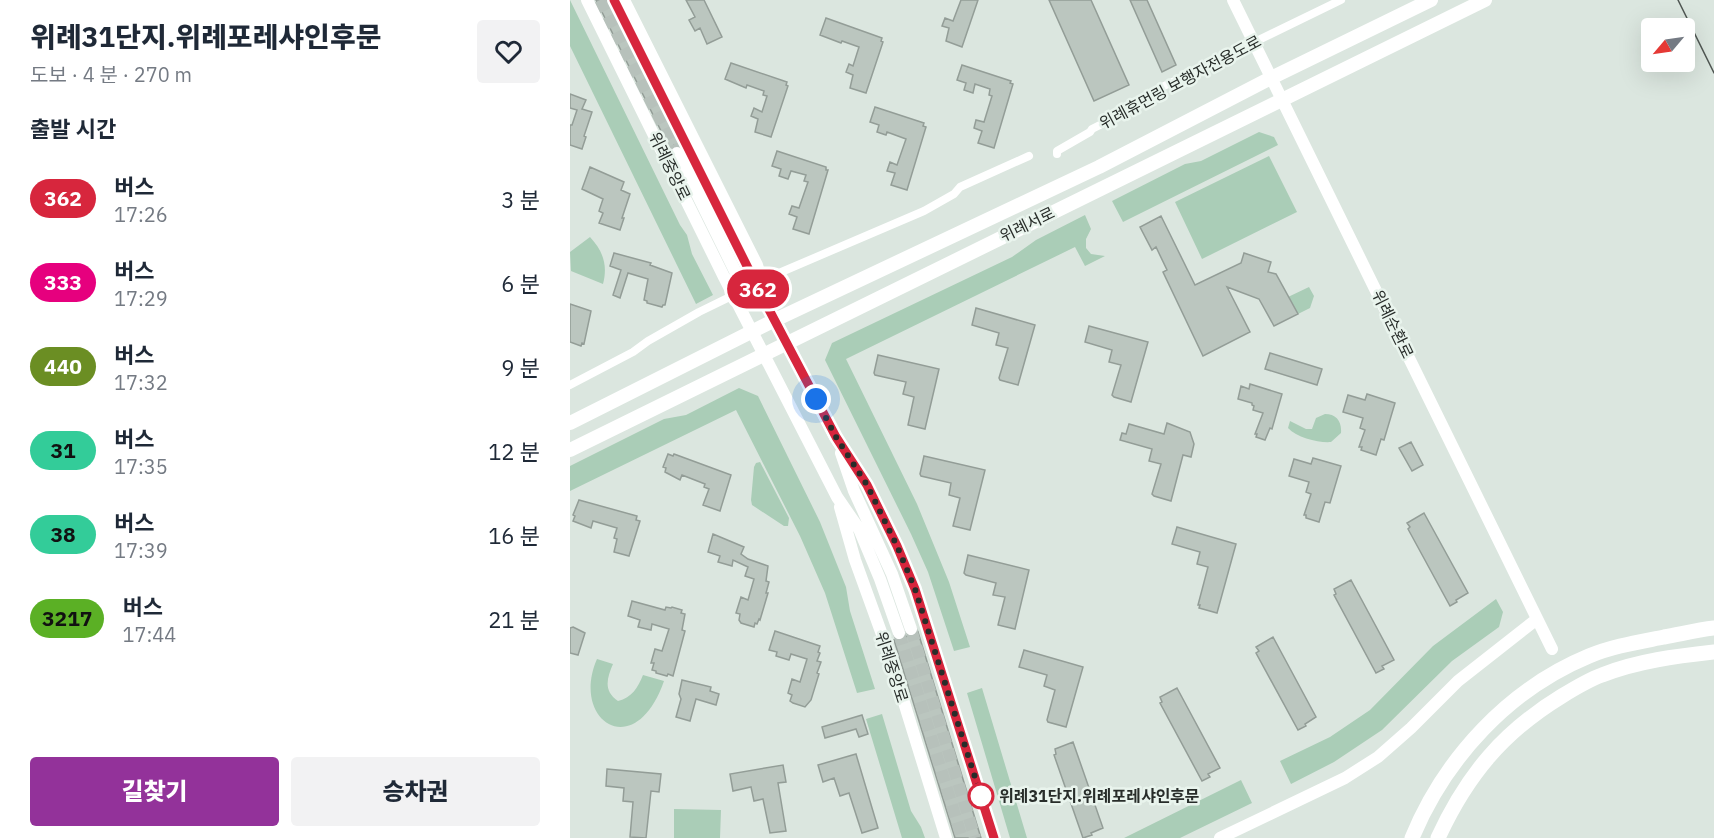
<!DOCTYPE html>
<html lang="ko">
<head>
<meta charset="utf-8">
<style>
  :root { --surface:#fff; --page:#f2f2f3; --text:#1f2937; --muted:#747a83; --accent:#93329a }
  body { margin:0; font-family:"IBM Plex Sans","Noto Sans KR",sans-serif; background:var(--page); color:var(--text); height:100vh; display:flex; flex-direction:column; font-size:22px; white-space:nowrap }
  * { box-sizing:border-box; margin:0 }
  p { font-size:20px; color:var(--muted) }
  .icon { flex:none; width:33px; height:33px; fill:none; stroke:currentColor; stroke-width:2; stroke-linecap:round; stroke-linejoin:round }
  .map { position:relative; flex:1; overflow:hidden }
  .panel { display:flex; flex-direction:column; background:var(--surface); width:570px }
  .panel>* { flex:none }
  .badge { padding:0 12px; border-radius:20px; font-size:21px; line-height:39px }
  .needle { width:39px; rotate:241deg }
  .fabs { position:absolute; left:1071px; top:18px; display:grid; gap:12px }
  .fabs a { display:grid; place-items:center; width:54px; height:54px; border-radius:6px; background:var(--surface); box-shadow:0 6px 24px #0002; font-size:30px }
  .you { position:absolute; width:30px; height:30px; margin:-15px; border:4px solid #fff; border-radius:50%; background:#1a73e8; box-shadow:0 0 0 9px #1a73e833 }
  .map>.badge { position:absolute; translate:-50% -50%; box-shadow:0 0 0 3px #fff }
  h2 { padding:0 30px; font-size:22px; line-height:54px }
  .round { display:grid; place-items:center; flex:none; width:63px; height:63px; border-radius:6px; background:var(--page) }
  .headline { display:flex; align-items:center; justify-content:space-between; height:102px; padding:0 30px }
  h1 { font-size:28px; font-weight:800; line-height:45px }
  .cta { display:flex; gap:12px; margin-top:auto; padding:12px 30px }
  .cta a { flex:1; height:69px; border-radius:6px; background:var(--accent); color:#fff; font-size:24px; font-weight:800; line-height:69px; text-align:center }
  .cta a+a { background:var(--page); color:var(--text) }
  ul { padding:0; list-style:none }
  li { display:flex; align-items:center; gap:18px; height:84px; padding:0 30px }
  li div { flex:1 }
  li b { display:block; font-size:22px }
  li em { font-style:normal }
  li .badge { min-width:66px; font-weight:700; text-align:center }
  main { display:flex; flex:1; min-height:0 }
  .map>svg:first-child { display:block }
  .green { fill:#aacdb7 }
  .building { fill:#bbc6bf; stroke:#939d97; stroke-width:1.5 }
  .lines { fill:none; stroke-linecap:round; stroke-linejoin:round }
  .secondary-tunnel { stroke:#b7c1bb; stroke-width:12; stroke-dasharray:12 6; stroke-linecap:butt }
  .street { stroke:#fff; stroke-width:8 }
  .secondary { stroke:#fff; stroke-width:12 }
  .primary { stroke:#fff; stroke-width:14 }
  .highway { stroke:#fff; stroke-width:15 }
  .tram { stroke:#505753; stroke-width:1.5 }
  .line-casing { stroke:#fff; stroke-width:14 }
  .line { stroke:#d7263d; stroke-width:9 }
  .walk { stroke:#282d2a; stroke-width:6; stroke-dasharray:0 10.8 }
  .stop-dot { fill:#fff; stroke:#d7263d; stroke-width:3 }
  .labels { text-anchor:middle; stroke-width:5; stroke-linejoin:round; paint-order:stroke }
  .street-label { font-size:16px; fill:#282d2a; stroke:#e9f4ed }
  .stop-label { font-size:16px; font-weight:bold; fill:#282d2a; stroke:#e9f4ed; text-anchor:start }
</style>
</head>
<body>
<main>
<section class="panel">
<div class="headline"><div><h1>위례31단지.위례포레샤인후문</h1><p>도보 · 4 분 · 270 m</p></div><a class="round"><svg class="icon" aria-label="heart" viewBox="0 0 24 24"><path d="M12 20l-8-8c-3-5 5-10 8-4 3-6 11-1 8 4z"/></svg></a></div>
<h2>출발 시간</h2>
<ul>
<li><span class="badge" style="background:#d7263d;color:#fff">362</span><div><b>버스</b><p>17:26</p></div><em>3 분</em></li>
<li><span class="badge" style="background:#e6007e;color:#fff">333</span><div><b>버스</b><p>17:29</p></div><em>6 분</em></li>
<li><span class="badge" style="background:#6b8e23;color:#fff">440</span><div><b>버스</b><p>17:32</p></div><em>9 분</em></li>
<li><span class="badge" style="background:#3c9;color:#111">31</span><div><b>버스</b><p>17:35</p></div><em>12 분</em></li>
<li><span class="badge" style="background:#3c9;color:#111">38</span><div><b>버스</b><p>17:39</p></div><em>16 분</em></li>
<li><span class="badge" style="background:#5bb025;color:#111">3217</span><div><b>버스</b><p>17:44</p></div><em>21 분</em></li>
</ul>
<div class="cta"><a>길찾기</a><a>승차권</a></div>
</section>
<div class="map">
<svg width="1144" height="838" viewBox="0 0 1144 838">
  <rect width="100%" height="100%" fill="#dbe6df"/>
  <path class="green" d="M0,0L110,225L117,235L122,254L143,295L126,304L0,46Z
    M689,132L704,137L708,145L553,222L542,201L615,164L631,161Z
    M699,156L727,212L632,259L605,202Z
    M515,215L521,229L516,239V248L521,254L535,256L515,266L505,247L276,359L347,504L379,582L400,647L384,651L358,572L341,534L255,360L262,343L442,257L466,240Z
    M20,237C33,251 38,265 33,284L1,271L0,252Z
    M739,287L744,296L740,308L728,314L718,297Z
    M169,388L188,396L250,522L276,587L280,611L305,689L287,693L255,593L230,536L166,410L0,491V466L94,419L116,415Z
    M755,414C766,414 772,421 771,433L761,442C749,443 727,438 718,428L720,421L736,429H742L746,418Z
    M190,462L219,518L218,526H214L182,505L181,500L184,467L186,463Z
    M926,599L933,612L929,627L882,661L812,730L764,762L721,784L710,761L760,737L800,710L863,646Z
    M27,659L43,664C37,678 33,691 48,701C62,698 68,687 73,675L94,681C65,764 0,721 27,659Z
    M412,688L457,838H440L397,693Z
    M312,714L341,811L351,827L355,838H332L296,719Z
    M671,780L682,803L610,838H554Z
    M104,809L151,810L150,838H104Z"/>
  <path class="building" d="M26,0H46L115,140L109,145H104L100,149Z
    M116,0H134L152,37L137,44L130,28L125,31L119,20L125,17Z
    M391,0H408L392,47L376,41L379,28L372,26L375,18L383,21Z
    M479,0H521L559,85L524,101Z
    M560,0H577L606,65L592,72Z
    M256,18L312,38L311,41L313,42L296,93L280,88L283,75L276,72L279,64L283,66L289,47L272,41L271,43L250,35Z
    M161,63L217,82L216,85L218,86L201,137L185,132L188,119L181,116L184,108L192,112L197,96L193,95L194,91L177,85L176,88L155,79Z
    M392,65L441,81L440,83L443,84L424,148L408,143L412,131L404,128L406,120L414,122L422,96L419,95L420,89L405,84L403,93L394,90L396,83L387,80Z
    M0,94L16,100L12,109L22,112L14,136L16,137L12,149L0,145V125H2L7,110L0,108Z
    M305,107L354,123L353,126L356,127L337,190L321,185L325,173L317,171L320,162L327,165L336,139L317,132L316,135L307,132L309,125L300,122Z
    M207,151L256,167V170H258L239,234L223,229L227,217L219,214L222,206L229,208L238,182L234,181L236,175L221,171L218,179L209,176L211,169L202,166Z
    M20,167L54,182L51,190L60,194L52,218H54L50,230L29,223L33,213L29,211L33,199L12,189Z
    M591,216L625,285L671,263L674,253L701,262L698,272L706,274L728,314L704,326L689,299L657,287L680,332L633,356L593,272L597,270L586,247L582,250L570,227Z
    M44,253L81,263L80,265L102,273L95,305H93L92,307L77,303V301L74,300L78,279L58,273L50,298L43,295L51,270L40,266Z
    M0,304L21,311L14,344L12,343L11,346L0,342Z
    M406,308L465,325L448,385L430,380L429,378L438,348L426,345L429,333L402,325Z
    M519,326L578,342L561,402L544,397L542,395L551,365L539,362L542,350L515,342Z
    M700,353L752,369L747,385L695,369Z
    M308,355L369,369L355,429L338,425L344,397L333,394L336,382L305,375L304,373Z
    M680,384L712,394L702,429L700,428L695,440L686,437L687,434H685L693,413L683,410L684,406L682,405V403L668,399L671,386L679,389Z
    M797,394L825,403L814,440L811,439L806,455L791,450L792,447H789L795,430L790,428L793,418L773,412L778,395L795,400Z
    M597,423L620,432L624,444L621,457L613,455L601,501L584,496L582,494L591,464L579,461L582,449L550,440L552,433L556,434L559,424L594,434Z
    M841,442L853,465L842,471L829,448Z
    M98,454L103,456L104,454L161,475L150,511L133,505L139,489L134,487L135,484L112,475L110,480L95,472L96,468L93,467Z
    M354,456L415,470L400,530L383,526L390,498L379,495L381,483L351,476L350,474Z
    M743,458L771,466L760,503L755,502L749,522L736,518V515H734L741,494L736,492L739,482L719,476L724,459L741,464Z
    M9,500L67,516L66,520L70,521L59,556L44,552L47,539L44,538L47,528L23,521L21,528L3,521L5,516L3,515Z
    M854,513L898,593L886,600L887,602L880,606L838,529L840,527L837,523Z
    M607,527L666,544L647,613L629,608L630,605H628L638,567L627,564L630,552L602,544Z
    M143,534L174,547L171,554L178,559L198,566L196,581L199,582L196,593H198L190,620L189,619L187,624L185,623L184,627L171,623L169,620L170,614L166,613L171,597L178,600L184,579L175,576L178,567L163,560L162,566L148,562L150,556L138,552Z
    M398,555L459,570L445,629L428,625L435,597L423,595L426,583L396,575L394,573Z
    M781,580L824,660L812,666L814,669L806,673L764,595L766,594L764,589Z
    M62,601L95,610L96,607L101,608L102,607L112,610L111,613L115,614L112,630L115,631L103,676L98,674L97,676L86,673V671L82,670L84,663H81L85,649L92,651L99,629L82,624L81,630L68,627L70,620L58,616Z
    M3,627L15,633L8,655L0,653V628Z
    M205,631L250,646L248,652L250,653L247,661L251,662L247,673L249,674L241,700L235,707L223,703L220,701L222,695L218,693L222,679L230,682L237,659L221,654L219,660L206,656L207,652L199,650Z
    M348,632L411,838H385L324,640L331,641L337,636L343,637Z
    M703,637L746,717L735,724L736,726L728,730L686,653L689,651L686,647Z
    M454,650L513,667L496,727L478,722L477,720L485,690L474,686L477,675L449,667Z
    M112,680L141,687L140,691L149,694L146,705L126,699L120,721L106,717L111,699L109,694Z
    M607,688L650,768L638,774L640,777L632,781L590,703L592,702L590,697Z
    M292,715L298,734L289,737L286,729L255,738L252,727Z
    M503,742L533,828L521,833L522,835L513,838L484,755L486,754L485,749Z
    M286,754L308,828L292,833L279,793L270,796L264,778L253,782L248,765Z
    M213,765L216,782L208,783L216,831L200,833L193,799L184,801L181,787L163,791L160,774Z
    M37,769L91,774L89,792L81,791L76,838L60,837L63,802L53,801L54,788L36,786Z"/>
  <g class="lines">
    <path class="secondary-tunnel" d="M30,0L107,153
      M44,0L117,148
      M341,629L405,838
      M329,633L392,838"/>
    <path class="street" d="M487,154V151L520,132L522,129L579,100L590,88L771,0
      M0,385L63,352L78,341L129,312L209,273L354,211L384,194L390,187L459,156"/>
    <path class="secondary" d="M17,0L154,277L267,497L289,529L310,579L329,633
      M54,0L187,265L194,288
      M663,0L982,649
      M117,148L265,437L297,485L327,546L345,589L424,838
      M107,153L165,271L175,305
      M271,453L284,491L322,574L341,629
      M270,507L285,560L319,654L376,838
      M650,838L775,778L808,757L841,728L888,681L967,619"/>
    <path class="primary" d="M0,423L205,320L529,167L701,78L861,0
      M0,450L915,0"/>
    <path class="highway" d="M842,838C875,758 939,689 1019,656C1043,646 1069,642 1094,637C1111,634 1127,630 1144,628
      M868,838C897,775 933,732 992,696C1005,688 1018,680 1032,675C1067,661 1107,656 1144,652"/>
    <path class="tram" d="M1108,0L1144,73"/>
  </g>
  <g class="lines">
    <defs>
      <path id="line" d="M44,0L195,302L266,437L297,485L327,546L345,589L424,838"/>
    </defs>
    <use href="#line" class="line-casing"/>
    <use href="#line" class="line"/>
    <path class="walk" d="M246,399L266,437L297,485L327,546L345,589L411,796"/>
  </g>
  <circle class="stop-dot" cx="411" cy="796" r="12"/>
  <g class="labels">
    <g class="street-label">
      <text transform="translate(610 82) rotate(-28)" y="6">위례휴먼링 보행자전용도로</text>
      <text transform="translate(100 166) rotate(64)" y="6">위례중앙로</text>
      <text transform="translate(457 224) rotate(-26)" y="6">위례서로</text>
      <text transform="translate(823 324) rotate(64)" y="6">위례순환로</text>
      <text transform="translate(322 667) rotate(72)" y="6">위례중앙로</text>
    </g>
    <g class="stop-label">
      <text x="429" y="802">위례31단지.위례포레샤인후문</text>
    </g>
  </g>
</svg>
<div class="fabs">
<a><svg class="needle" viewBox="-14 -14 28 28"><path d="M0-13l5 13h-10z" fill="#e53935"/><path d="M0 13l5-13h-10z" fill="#747a83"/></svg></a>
</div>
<div class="you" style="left:246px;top:399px"></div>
<b class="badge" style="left:188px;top:289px;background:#d7263d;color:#fff">362</b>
</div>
</main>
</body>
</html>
